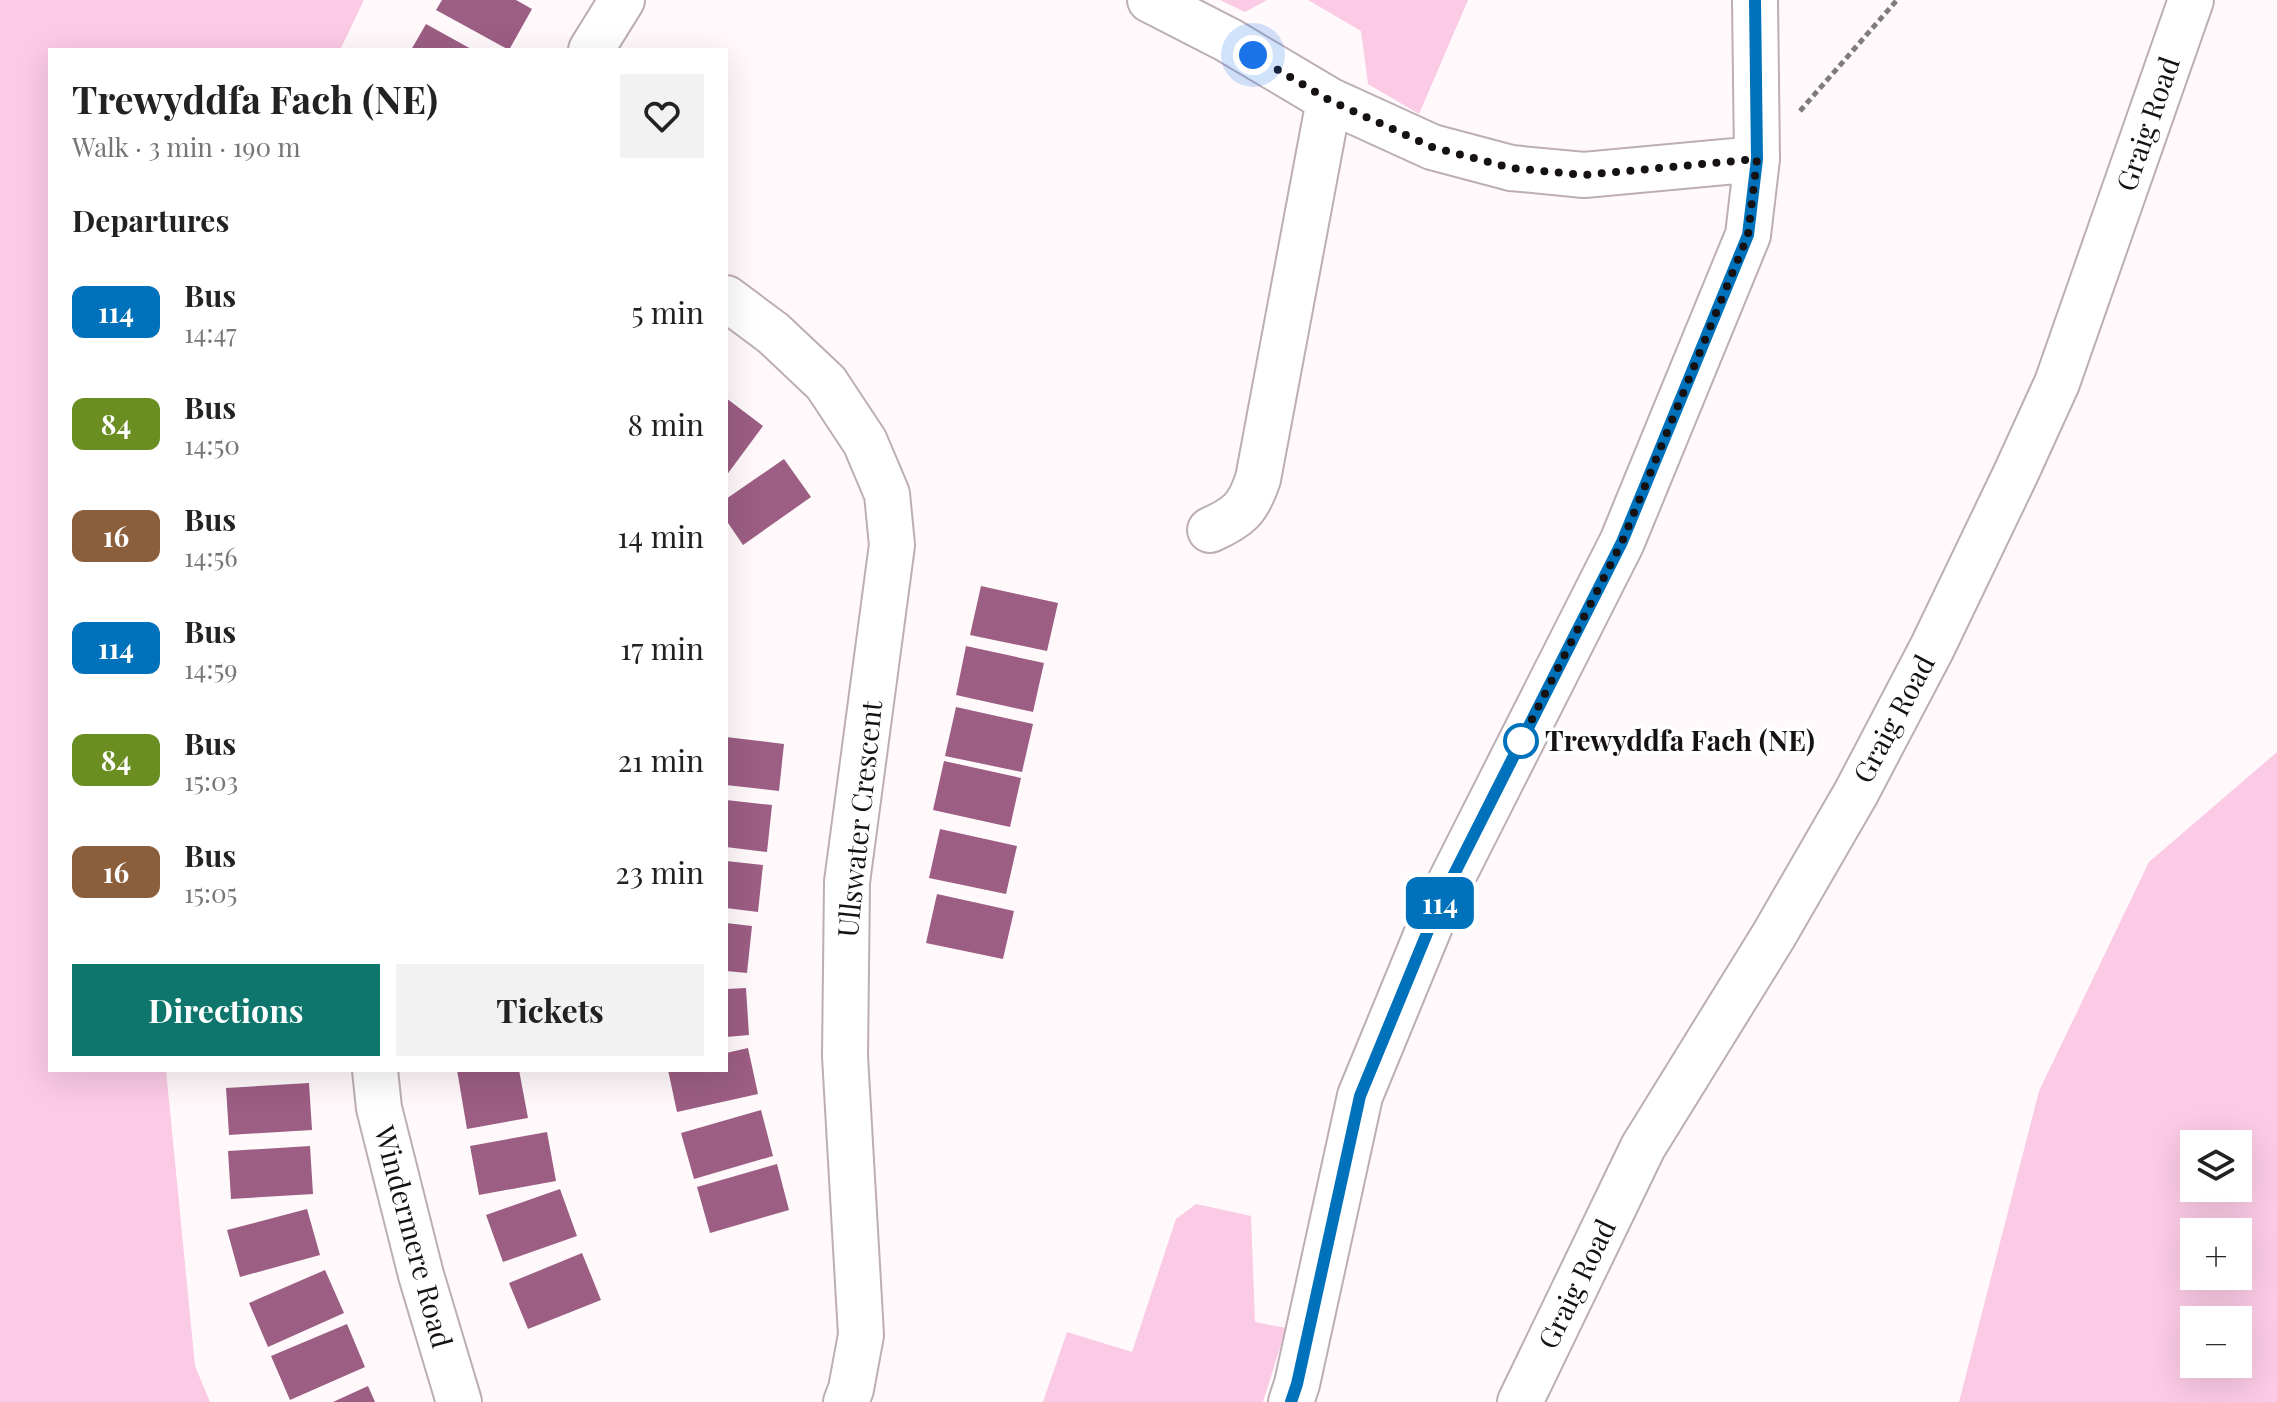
<!DOCTYPE html>
<html lang="en">
<head>
<meta charset="utf-8">
<style>
  :root { --surface:#fff; --page:#f2f2f2; --text:#222; --muted:#767676; --accent:#0f766e }
  body { margin:0; font-family:"Playfair Display",serif; background:var(--page); color:var(--text); height:100vh; display:flex; flex-direction:column; font-size:30px; white-space:nowrap }
  * { box-sizing:border-box; margin:0 }
  p { font-size:26px; color:var(--muted) }
  .icon { flex:none; width:44px; height:44px; fill:none; stroke:currentColor; stroke-width:2; stroke-linecap:round; stroke-linejoin:round }
  .map { position:relative; flex:1; overflow:hidden }
  .drawer { position:absolute; left:48px; top:48px; width:680px; height:1024px; display:flex; flex-direction:column; background:var(--surface); border-radius:0px; box-shadow:0 8px 32px #0002 }
  .drawer>* { flex:none }
  .badge { padding:0 16px; border-radius:12px; font-size:28px; line-height:52px }
  .tools { position:absolute; left:2180px; top:1130px; display:grid; gap:16px }
  .tools a { display:grid; place-items:center; width:72px; height:72px; border-radius:0px; background:var(--surface); box-shadow:0 8px 32px #0002; font-size:40px }
  .you { position:absolute; width:40px; height:40px; margin:-20px; border:6px solid #fff; border-radius:50%; background:#1a73e8; box-shadow:0 0 0 12px #1a73e833 }
  .map>.badge { position:absolute; translate:-50% -50%; box-shadow:0 0 0 4px #fff }
  h2 { padding:0 24px; font-size:30px; line-height:72px }
  .round { display:grid; place-items:center; flex:none; width:84px; height:84px; border-radius:0px; background:var(--page) }
  .head { display:flex; align-items:center; justify-content:space-between; height:136px; padding:0 24px }
  h1 { font-size:38px; font-weight:700; line-height:60px }
  .primary-button { display:flex; gap:16px; margin-top:auto; padding:16px 24px }
  .primary-button a { flex:1; height:92px; border-radius:0px; background:var(--accent); color:#fff; font-size:32px; font-weight:700; line-height:92px; text-align:center }
  .primary-button a+a { background:var(--page); color:var(--text) }
  ul { padding:0; list-style:none }
  li { display:flex; align-items:center; gap:24px; height:112px; padding:0 24px }
  li div { flex:1 }
  li b { display:block; font-size:30px }
  li em { font-style:normal }
  li .badge { min-width:88px; font-weight:700; text-align:center }
  .map>svg:first-child { display:block }
  .green { fill:#fbcae5; fill-rule:evenodd }
  .building { fill:#9c5e83 }
  .lines { fill:none; stroke-linecap:round; stroke-linejoin:round }
  .minor-casing { stroke:#bdaeb6; stroke-width:48 }
  .path { stroke:#7f7a7c; stroke-width:5; stroke-dasharray:6 4; stroke-linecap:butt }
  .minor { stroke:#fff; stroke-width:44 }
  .line-casing { stroke:#fff; stroke-width:18 }
  .line { stroke:#0072bc; stroke-width:12 }
  .walk { stroke:#161113; stroke-width:8; stroke-dasharray:0 14.4 }
  .stop-dot { fill:#fff; stroke:#0072bc; stroke-width:4 }
  .labels { text-anchor:middle; stroke-width:7; stroke-linejoin:round; paint-order:stroke }
  .street-label { font-size:28px; fill:#161113; stroke:#fff }
  .stop-label { font-size:28px; font-weight:bold; fill:#161113; stroke:#fff; text-anchor:start }
</style>
</head>
<body>
<div class="map">
<svg width="2277" height="1402" viewBox="0 0 2277 1402">
  <rect width="100%" height="100%" fill="#fff9fc"/>
  <path class="green" d="M0,0H364L340,50H50V1070H166L195,1366L210,1402H0Z
    M1220,0H1267L1245,12Z
    M1308,0H1468L1419,114L1368,84L1361,31Z
    M2277,752V1402H1959L2039,1091L2149,862ZM2194,1144H2238V1188H2194ZM2238,1232V1276H2194V1232ZM2238,1320V1364H2194V1320Z
    M1196,1204L1251,1216L1255,1322L1286,1328L1263,1402H1043L1067,1332L1132,1352L1176,1219Z"/>
  <path class="building" d="M442,0H516L532,9L509,50L436,10Z
    M426,24L473,50H411Z
    M726,398L763,426L726,476Z
    M784,459L811,497L743,545L726,520V499Z
    M981,586L1058,603L1047,651L970,635Z
    M966,646L1044,663L1033,712L956,695Z
    M956,707L1033,724L1022,772L945,756Z
    M726,737L784,744L779,791L726,785Z
    M944,761L1021,778L1010,827L933,810Z
    M726,800L772,805L767,852L726,847Z
    M940,829L1017,846L1006,894L929,878Z
    M726,861L763,865L758,912L726,908Z
    M937,894L1014,911L1003,959L926,943Z
    M726,923L752,926L747,973L726,971Z
    M746,988L749,1035L726,1037V989Z
    M748,1048L758,1094L677,1112L668,1070H726V1053Z
    M457,1070H519L528,1118L467,1129Z
    M309,1083L312,1130L229,1135L226,1088Z
    M761,1110L773,1156L694,1179L681,1133Z
    M547,1132L556,1181L479,1195L470,1146Z
    M310,1146L313,1194L231,1199L228,1151Z
    M777,1164L789,1210L710,1233L697,1187Z
    M560,1189L577,1236L503,1262L486,1215Z
    M307,1209L320,1255L240,1277L227,1230Z
    M582,1253L601,1300L528,1329L509,1283Z
    M325,1270L344,1313L268,1347L249,1303Z
    M347,1324L365,1367L290,1400L271,1356Z
    M368,1386L375,1402H333Z"/>
  <g class="lines">
    <defs>
      <path id="minor" d="M1150,0L1228,40L1329,100L1432,147L1511,168L1584,175L1757,159
        M591,50L622,0
        M726,298L773,333L826,383L865,442L887,494L892,545L847,882L845,1056L861,1335L851,1389L846,1402
        M1210,530C1239,517 1248,509 1258,479L1329,100
        M375,1070L379,1108L421,1275L459,1402
        M1291,1402L1297,1384L1360,1096L1439,904L1622,542L1748,235L1757,159L1755,0
        M1520,1402L1643,1147L1774,935L1856,793L1932,648L2016,473L2057,383L2191,0"/>
    </defs>
    <use href="#minor" class="minor-casing"/>
    <path class="path" d="M1800,111L1897,0"/>
    <use href="#minor" class="minor"/>
  </g>
  <g class="lines">
    <defs>
      <path id="line" d="M1291,1402L1297,1384L1360,1096L1439,904L1622,542L1748,235L1757,159L1755,0"/>
    </defs>
    <use href="#line" class="line-casing"/>
    <use href="#line" class="line"/>
    <path class="walk" d="M1253,55L1329,100L1432,147L1511,168L1584,175L1757,159L1748,235L1622,542L1521,741"/>
  </g>
  <circle class="stop-dot" cx="1521" cy="741" r="16"/>
  <g class="labels">
    <g class="street-label">
      <text transform="translate(2148 124) rotate(-71)" y="10">Graig Road</text>
      <text transform="translate(1894 719) rotate(-62)" y="10">Graig Road</text>
      <text transform="translate(860 819) rotate(-84)" y="10">Ullswater Crescent</text>
      <text transform="translate(413 1237) rotate(75)" y="10">Windermere Road</text>
      <text transform="translate(1577 1284) rotate(-64)" y="10">Graig Road</text>
    </g>
    <g class="stop-label">
      <text x="1545" y="751">Trewyddfa Fach (NE)</text>
    </g>
  </g>
</svg>
<div class="tools">
<a><svg class="icon" aria-label="layers" viewBox="0 0 24 24"><path d="M12 4l9 5-9 5-9-5zM3 14l9 5 9-5"/></svg></a>
<a>+</a>
<a>−</a>
</div>
<div class="you" style="left:1253px;top:55px"></div>
<b class="badge" style="left:1440px;top:903px;background:#0072bc;color:#fff">114</b>
<section class="drawer">
<div class="head"><div><h1>Trewyddfa Fach (NE)</h1><p>Walk · 3 min · 190 m</p></div><a class="round"><svg class="icon" aria-label="heart" viewBox="0 0 24 24"><path d="M12 20l-8-8c-3-5 5-10 8-4 3-6 11-1 8 4z"/></svg></a></div>
<h2>Departures</h2>
<ul>
<li><span class="badge" style="background:#0072bc;color:#fff">114</span><div><b>Bus</b><p>14:47</p></div><em>5 min</em></li>
<li><span class="badge" style="background:#6b8e23;color:#fff">84</span><div><b>Bus</b><p>14:50</p></div><em>8 min</em></li>
<li><span class="badge" style="background:#8b5e3c;color:#fff">16</span><div><b>Bus</b><p>14:56</p></div><em>14 min</em></li>
<li><span class="badge" style="background:#0072bc;color:#fff">114</span><div><b>Bus</b><p>14:59</p></div><em>17 min</em></li>
<li><span class="badge" style="background:#6b8e23;color:#fff">84</span><div><b>Bus</b><p>15:03</p></div><em>21 min</em></li>
<li><span class="badge" style="background:#8b5e3c;color:#fff">16</span><div><b>Bus</b><p>15:05</p></div><em>23 min</em></li>
</ul>
<div class="primary-button"><a>Directions</a><a>Tickets</a></div>
</section>
</div>
</body>
</html>
